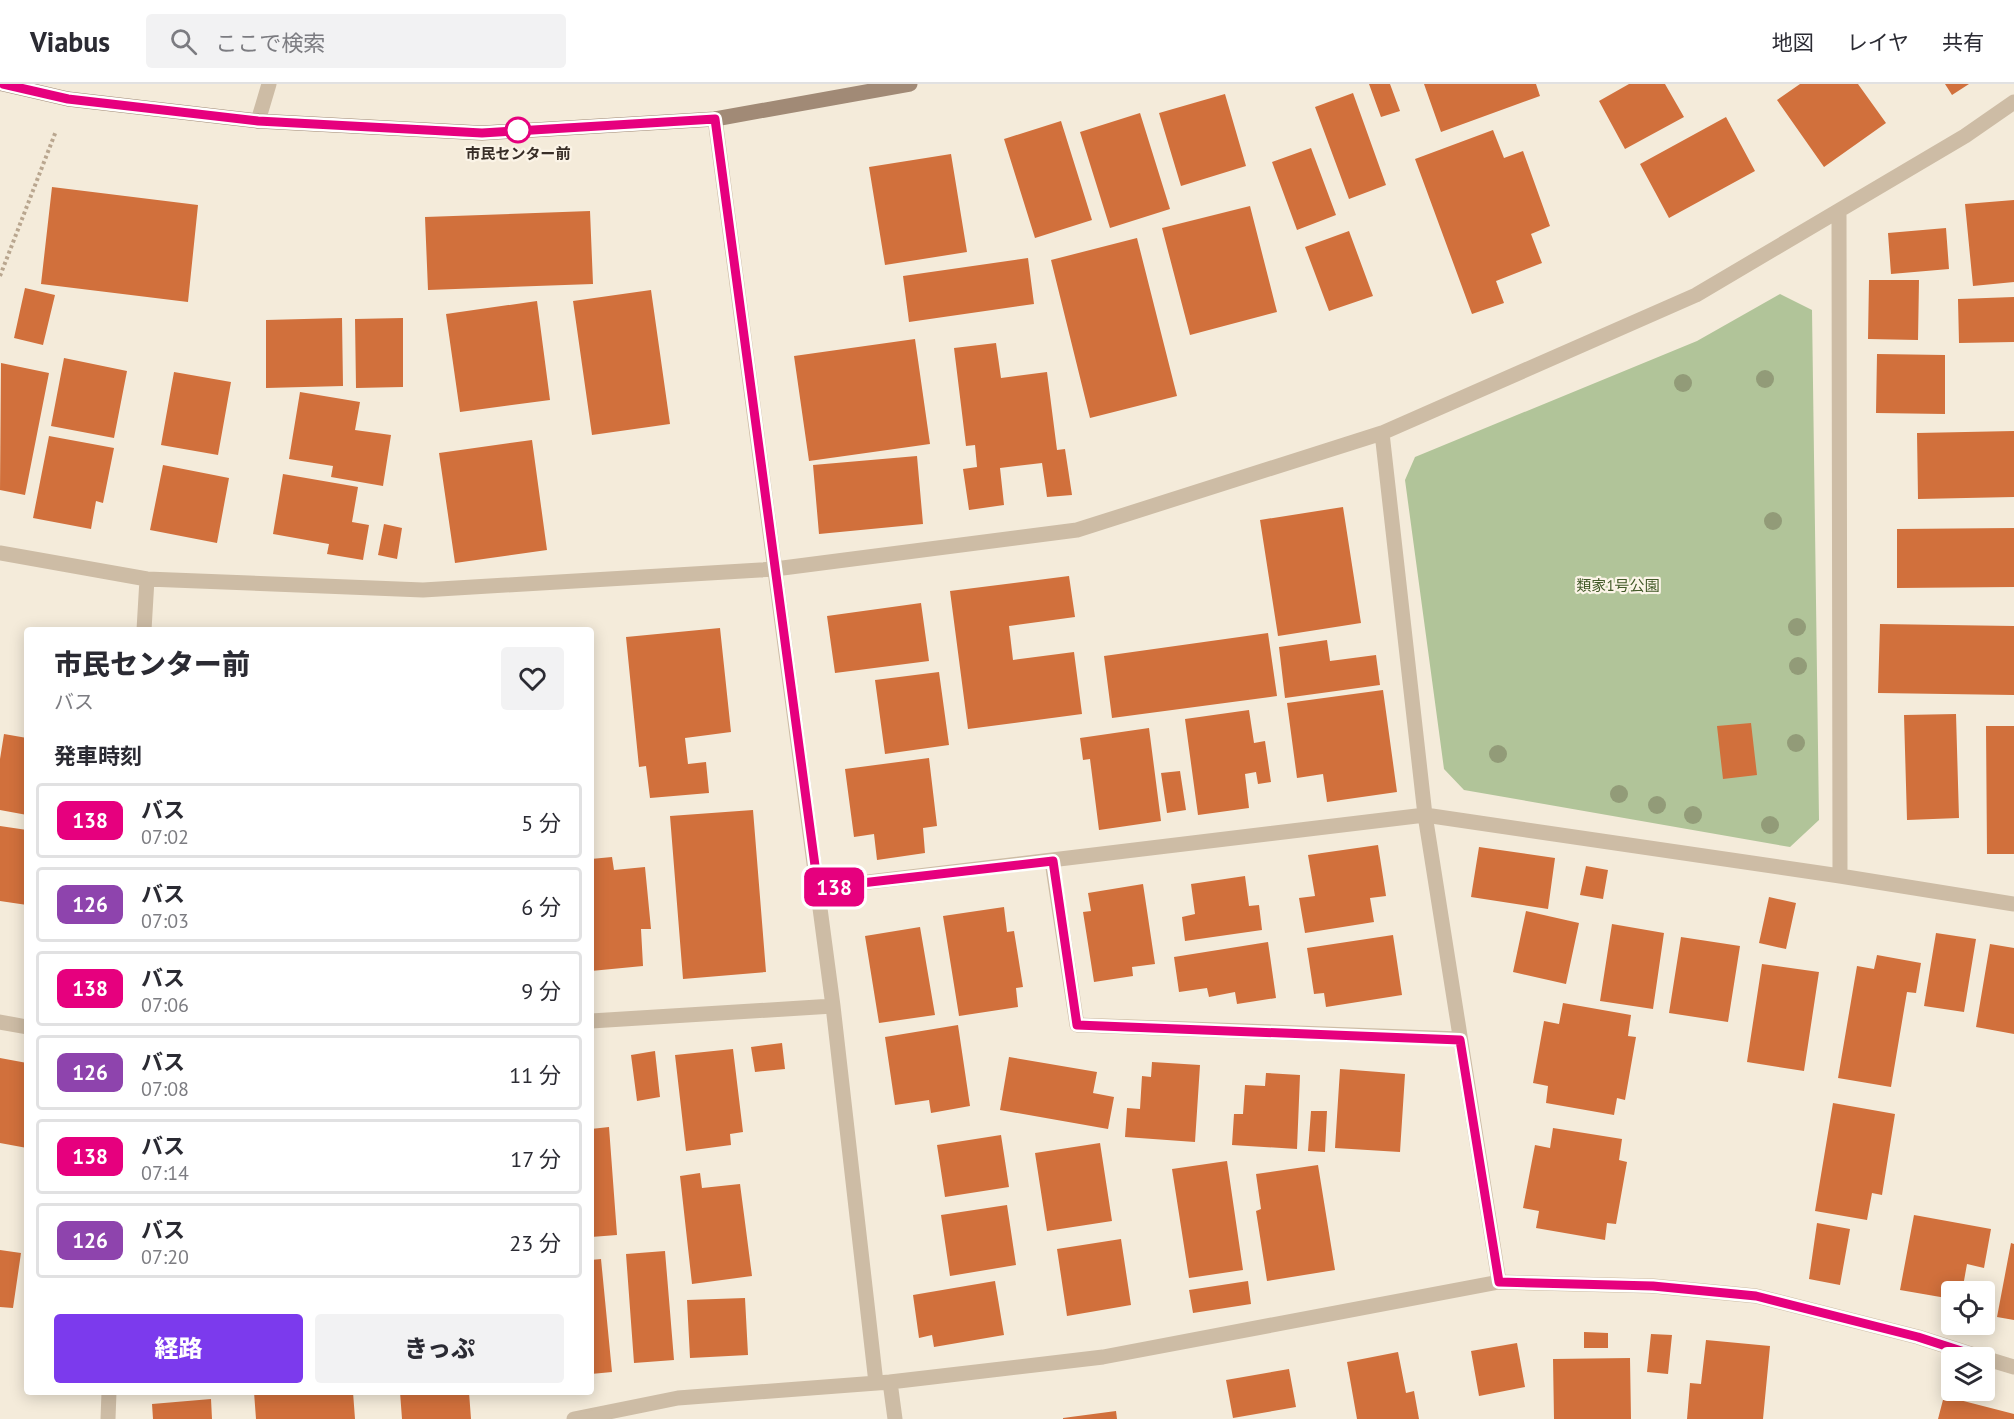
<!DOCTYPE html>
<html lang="ja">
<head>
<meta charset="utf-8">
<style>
  :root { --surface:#fff; --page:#f2f2f3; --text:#2b2b33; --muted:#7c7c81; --line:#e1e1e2; --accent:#7c3aed }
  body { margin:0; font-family:"PT Sans","Noto Sans JP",sans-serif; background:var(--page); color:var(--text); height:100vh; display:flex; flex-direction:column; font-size:22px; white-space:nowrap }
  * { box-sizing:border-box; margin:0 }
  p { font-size:20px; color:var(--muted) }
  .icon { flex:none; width:33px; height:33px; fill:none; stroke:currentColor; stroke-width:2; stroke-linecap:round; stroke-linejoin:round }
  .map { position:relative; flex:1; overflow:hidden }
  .side { position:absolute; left:24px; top:543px; width:570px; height:768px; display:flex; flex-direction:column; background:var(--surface); border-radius:6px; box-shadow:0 3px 15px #0003 }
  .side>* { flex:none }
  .badge { padding:0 12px; border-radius:9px; font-size:21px; line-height:39px }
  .fabs { position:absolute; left:1941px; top:1197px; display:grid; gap:12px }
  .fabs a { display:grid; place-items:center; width:54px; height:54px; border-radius:6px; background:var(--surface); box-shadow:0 3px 15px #0003; font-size:30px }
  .map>.badge { position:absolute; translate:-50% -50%; box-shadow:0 0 0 3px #fff }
  h2 { padding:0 30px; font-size:22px; line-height:54px }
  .round { display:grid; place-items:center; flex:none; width:63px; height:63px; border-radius:6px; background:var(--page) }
  .summary { display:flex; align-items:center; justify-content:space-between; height:102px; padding:0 30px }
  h1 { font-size:28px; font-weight:800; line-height:45px }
  .primary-button { display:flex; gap:12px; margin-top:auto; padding:12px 30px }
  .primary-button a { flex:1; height:69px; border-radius:6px; background:var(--accent); color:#fff; font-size:24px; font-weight:800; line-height:69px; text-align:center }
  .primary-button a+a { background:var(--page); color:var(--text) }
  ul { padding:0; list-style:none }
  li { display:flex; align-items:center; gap:18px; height:75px; margin:0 12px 9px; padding:0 18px; border:3px solid var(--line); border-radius:6px }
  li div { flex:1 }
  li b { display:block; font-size:22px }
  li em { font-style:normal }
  li .badge { min-width:66px; font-weight:700; text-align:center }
  header { display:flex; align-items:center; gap:36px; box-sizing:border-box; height:84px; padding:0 30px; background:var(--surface); border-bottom:2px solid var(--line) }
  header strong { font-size:28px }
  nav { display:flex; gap:33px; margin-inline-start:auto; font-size:21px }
  .search { width:420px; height:54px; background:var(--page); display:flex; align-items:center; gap:15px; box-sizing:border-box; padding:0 21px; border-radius:6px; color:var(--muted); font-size:22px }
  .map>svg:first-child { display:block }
  .green { fill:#b1c499 }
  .building { fill:#d1703c }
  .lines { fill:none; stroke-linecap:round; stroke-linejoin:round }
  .path { stroke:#b9a68f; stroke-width:4; stroke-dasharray:3 3; stroke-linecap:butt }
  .street { stroke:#cdbca5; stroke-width:15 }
  .secondary { stroke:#a18a76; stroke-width:15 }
  .tree { fill:#929b78 }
  .line-casing { stroke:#fff; stroke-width:14 }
  .line { stroke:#e6007e; stroke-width:9 }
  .stop-dot { fill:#fff; stroke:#e6007e; stroke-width:3 }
  .labels { text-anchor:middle; stroke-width:4.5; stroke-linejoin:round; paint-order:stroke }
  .stop-label { font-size:15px; font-weight:bold; fill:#382e27; stroke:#fbf4e7 }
  .park-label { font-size:15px; fill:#425928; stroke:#fbf4e7 }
</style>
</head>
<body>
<header>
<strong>Viabus</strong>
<div class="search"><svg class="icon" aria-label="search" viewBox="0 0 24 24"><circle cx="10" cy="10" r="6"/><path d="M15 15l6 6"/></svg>ここで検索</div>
<nav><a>地図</a><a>レイヤ</a><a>共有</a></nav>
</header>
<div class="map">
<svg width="2014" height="1335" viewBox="0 0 2014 1335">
  <rect width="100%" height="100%" fill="#f4ebda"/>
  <path class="green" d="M1780,210L1812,226L1819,736L1790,763L1464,706L1444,685L1405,396L1415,373L1697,257Z"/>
  <path class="building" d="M1369,0H1390L1400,27L1381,33Z
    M1424,0H1536L1540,12L1441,48Z
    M1629,0H1665L1684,33L1625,65L1599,17Z
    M1800,0H1858L1886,39L1824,83L1777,16Z
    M1945,0H1969L1952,11Z
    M1353,9L1386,101L1349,115L1315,23Z
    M1225,10L1246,82L1181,102L1159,29Z
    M1140,29L1170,125L1110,144L1080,48Z
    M1726,33L1755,87L1669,134L1640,80Z
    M1061,37L1092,136L1035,154L1004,55Z
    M1493,46L1504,74L1523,67L1550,142L1531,150L1542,179L1496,197L1504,219L1472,230L1415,75Z
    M1311,64L1336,131L1297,146L1272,78Z
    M951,70L967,168L885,181L869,83Z
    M52,103L198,121L188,218L41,200Z
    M2014,116V198L1973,202L1965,120Z
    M1250,122L1277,228L1190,251L1162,144Z
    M590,127L593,200L428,206L425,133Z
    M1946,144L1949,185L1891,190L1888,149Z
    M1349,147L1373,212L1329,227L1305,163Z
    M1137,154L1177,312L1090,334L1051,176Z
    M1028,174L1034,220L909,238L903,192Z
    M1869,196H1919L1918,256L1868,255Z
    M25,204L55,211L43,261L14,254Z
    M651,206L670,340L592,351L573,217Z
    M2014,213V258L1959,259L1958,215Z
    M537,217L550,316L460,328L446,230Z
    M342,234L343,302L266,304V236Z
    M403,234V303L356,304L355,235Z
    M915,255L930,360L809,377L794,272Z
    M996,259L1001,294L1047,288L1057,366L1065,365L1072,411L1047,413L1042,379L1000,384L1004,421L969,426L963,385L977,383L975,361L966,362L954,264Z
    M1877,270L1945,271V330L1876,329Z
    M64,274L127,287L114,354L51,342Z
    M1,279L49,289L25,411L0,406Z
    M174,288L231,298L218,371L161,361Z
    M300,308L360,318L355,346L391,351L383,402L331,393L333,382L289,375Z
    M2014,347V413L1918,415L1917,349Z
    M49,352L114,364L103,419L96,417L91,445L33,434Z
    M532,356L547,466L455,479L439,369Z
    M917,372L923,440L819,450L813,381Z
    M163,381L229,394L217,459L150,446Z
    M283,390L358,403L352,438L369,441L363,476L327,470L329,460L273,450Z
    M1343,423L1361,539L1278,552L1260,436Z
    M384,440L402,444L397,475L378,471Z
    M2014,444V503L1897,504V445Z
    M1069,492L1075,533L1009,542L1013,576L1074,568L1082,630L968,645L950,507Z
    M921,519L929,577L835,589L827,532Z
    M1880,540L2014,542V611L1878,609Z
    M720,544L731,648L685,654L688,680L706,678L709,709L650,714L646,682L639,683L626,553Z
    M1268,549L1277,612L1112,634L1104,572Z
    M1327,556L1330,577L1376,571L1380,601L1285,614L1279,563Z
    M939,588L949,661L885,670L875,596Z
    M1383,606L1397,708L1327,718L1323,690L1297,694L1287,619Z
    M1249,626L1254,659L1265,657L1271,698L1258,700L1256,688L1245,690L1249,724L1198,731L1185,635Z
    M1956,630L1959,734L1907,736L1904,631Z
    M1751,639L1757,691L1723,695L1717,642Z
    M1986,642H2014V770H1987Z
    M1149,644L1161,737L1099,746L1090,675L1083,676L1080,654Z
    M4,650L27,654V731L0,726V675Z
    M929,674L937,742L923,744L925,769L877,776L874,750L854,753L845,685Z
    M1180,687L1186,726L1167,729L1161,689Z
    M753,726L766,888L683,895L670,732Z
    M0,742L27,746V821L0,817Z
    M1378,761L1386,812L1370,814L1374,838L1305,849L1299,814L1315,812L1308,771Z
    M1479,763L1555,774L1548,825L1471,813Z
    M612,773L614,786L645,783L651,845H641L643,882L591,887V775Z
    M1586,782L1608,786L1603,815L1580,811Z
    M1245,792L1249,822L1259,821L1262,846L1185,857L1182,833L1195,830L1191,800Z
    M1143,800L1155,880L1132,883L1133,892L1094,898L1083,828L1091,827L1088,809Z
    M1769,813L1796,819L1786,865L1759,859Z
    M1004,823L1007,848L1014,847L1023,903L1016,904L1018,923L959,932L943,832Z
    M1526,827L1579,839L1566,900L1513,888Z
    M1612,840L1664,849L1653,925L1600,917Z
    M920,843L935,931L879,939L865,852Z
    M1936,849L1976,855L1964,928L1924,922Z
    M1393,851L1402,911L1326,923L1324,909L1314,910L1307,864Z
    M1681,853L1740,862L1728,938L1669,929Z
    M1268,858L1276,914L1237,920L1235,908L1209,913L1207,904L1179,908L1174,873Z
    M1990,860L2014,864V950L1976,943Z
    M1877,871L1921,879L1916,909L1907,908L1891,1003L1838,994L1857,882L1874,885Z
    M1762,880L1819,888L1804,987L1747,978Z
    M1563,919L1631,931L1628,952L1636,953L1625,1016L1617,1014L1614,1031L1546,1019L1548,1002L1533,999L1544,937L1559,940Z
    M958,941L970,1022L931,1029L929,1016L895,1021L885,953Z
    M782,959L785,985L755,988L751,963Z
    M733,965L743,1048L730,1050L731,1061L686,1067L675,971Z
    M655,967L660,1013L637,1017L631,971Z
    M1009,973L1097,988L1093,1009L1114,1013L1108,1045L1000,1026Z
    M0,974L27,979V1064L0,1059Z
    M1152,978L1200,981L1195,1058L1125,1053L1127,1024L1140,1025L1142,992L1151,993Z
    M1340,985L1405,990L1400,1068L1335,1064Z
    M1266,989L1300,991L1297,1065L1232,1061L1234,1030H1243L1245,1001L1265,1002Z
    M1833,1019L1895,1030L1882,1111L1872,1109L1867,1136L1815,1127Z
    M1311,1027H1327L1325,1068L1308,1067Z
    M609,1043L617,1151L591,1153V1045Z
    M1553,1044L1622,1055L1619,1076L1627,1078L1616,1140L1607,1139L1605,1156L1536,1144L1539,1127L1523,1124L1535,1061L1550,1064Z
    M1001,1051L1009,1103L945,1113L937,1061Z
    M1100,1059L1112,1137L1047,1147L1035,1069Z
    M1227,1077L1243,1186L1189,1194L1172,1085Z
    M1318,1081L1335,1186L1267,1197L1256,1127L1261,1125L1256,1090Z
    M700,1089L702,1104L740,1100L752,1192L692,1200L680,1092Z
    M1007,1121L1016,1181L950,1192L941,1131Z
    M1914,1131L1991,1145L1984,1184L1967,1180L1962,1208H1952V1215L1900,1206Z
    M1817,1139L1850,1145L1840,1201L1809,1195Z
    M1121,1155L1131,1221L1067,1232L1057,1165Z
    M2011,1159L2014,1160V1236L1997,1233Z
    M0,1166L21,1169L13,1224L0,1223Z
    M665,1167L674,1276L634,1279L626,1170Z
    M601,1175L612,1288L591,1290V1176Z
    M995,1197L1004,1251L934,1263L932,1251L919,1254L913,1211Z
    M1248,1197L1251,1220L1193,1229L1189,1206Z
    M745,1214L748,1271L690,1274L687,1216Z
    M1584,1248L1608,1249V1264H1584Z
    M1651,1250L1672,1251L1668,1290L1647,1288Z
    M1706,1256L1770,1262L1763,1335H1687L1690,1299L1701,1300Z
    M1517,1259L1525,1303L1479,1312L1471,1267Z
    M1398,1268L1406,1309L1414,1307L1419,1335H1357L1347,1278Z
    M1630,1274L1631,1335H1554L1553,1275Z
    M1289,1285L1296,1323L1233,1334L1226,1296Z
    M254,1308H353L355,1335H256Z
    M400,1308H469L471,1335H402Z
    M1944,1312L2014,1330V1335H1938Z
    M211,1315L212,1335H153L152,1320Z
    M1116,1327L1117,1335H1063V1334Z"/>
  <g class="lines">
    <path class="path" d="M0,192L56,47"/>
    <path class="street" d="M715,35L833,922L876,1299
      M258,37L269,0
      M1839,127L1840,792
      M1382,349L1425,731L1499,1198
      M0,469L147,495L423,506L775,485L1077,446L1382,349L1696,211L1965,52L2014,18
      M144,546L147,495
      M1052,777L1077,941L1460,955
      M818,804L1425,731L1840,792L2014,820
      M591,937L833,922
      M0,938L27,943
      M1984,1274L2014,1283
      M890,1298L895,1335
      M108,1335L109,1308
      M574,1335L678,1314L890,1298L1103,1273L1499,1198L1653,1202L1756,1212L1918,1253L1983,1274"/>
    <path class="secondary" d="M3,0L68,15L258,37L482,49L715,35L910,0"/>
  </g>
  <g class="tree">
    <circle cx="1765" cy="295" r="9"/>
    <circle cx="1683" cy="299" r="9"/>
    <circle cx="1773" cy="437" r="9"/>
    <circle cx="1797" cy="543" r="9"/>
    <circle cx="1798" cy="582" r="9"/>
    <circle cx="1796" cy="659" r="9"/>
    <circle cx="1498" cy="670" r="9"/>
    <circle cx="1619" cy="710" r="9"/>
    <circle cx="1657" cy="721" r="9"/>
    <circle cx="1693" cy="731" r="9"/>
    <circle cx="1770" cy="741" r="9"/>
  </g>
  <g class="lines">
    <defs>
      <path id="line" d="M3,0L68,15L258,37L482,49L715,35L818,804L1053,777L1077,941L1460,956L1499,1198L1653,1202L1756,1212L1918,1253L1983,1274"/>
    </defs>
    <use href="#line" class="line-casing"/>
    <use href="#line" class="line"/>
  </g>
  <circle class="stop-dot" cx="518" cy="46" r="12"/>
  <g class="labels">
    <g class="stop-label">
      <text x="518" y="75">市民センター前</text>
    </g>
    <g class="park-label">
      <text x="1618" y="507">類家1号公園</text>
    </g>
  </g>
</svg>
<div class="fabs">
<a><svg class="icon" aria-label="locate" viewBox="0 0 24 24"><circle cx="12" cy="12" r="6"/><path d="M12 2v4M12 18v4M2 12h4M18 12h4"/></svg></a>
<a><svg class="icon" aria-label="layers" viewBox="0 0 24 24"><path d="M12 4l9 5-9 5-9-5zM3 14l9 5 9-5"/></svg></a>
</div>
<b class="badge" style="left:834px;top:803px;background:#e6007e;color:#fff">138</b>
<section class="side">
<div class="summary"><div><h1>市民センター前</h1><p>バス</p></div><a class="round"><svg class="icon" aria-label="heart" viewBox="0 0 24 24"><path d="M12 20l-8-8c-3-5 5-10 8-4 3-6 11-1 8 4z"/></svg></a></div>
<h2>発車時刻</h2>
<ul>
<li><span class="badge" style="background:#e6007e;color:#fff">138</span><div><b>バス</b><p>07:02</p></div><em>5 分</em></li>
<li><span class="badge" style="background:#8e44ad;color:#fff">126</span><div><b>バス</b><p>07:03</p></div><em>6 分</em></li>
<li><span class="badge" style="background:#e6007e;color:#fff">138</span><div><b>バス</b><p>07:06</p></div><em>9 分</em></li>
<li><span class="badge" style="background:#8e44ad;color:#fff">126</span><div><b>バス</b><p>07:08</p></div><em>11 分</em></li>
<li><span class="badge" style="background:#e6007e;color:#fff">138</span><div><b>バス</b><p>07:14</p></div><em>17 分</em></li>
<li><span class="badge" style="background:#8e44ad;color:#fff">126</span><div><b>バス</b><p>07:20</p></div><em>23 分</em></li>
</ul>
<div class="primary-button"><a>経路</a><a>きっぷ</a></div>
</section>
</div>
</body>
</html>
